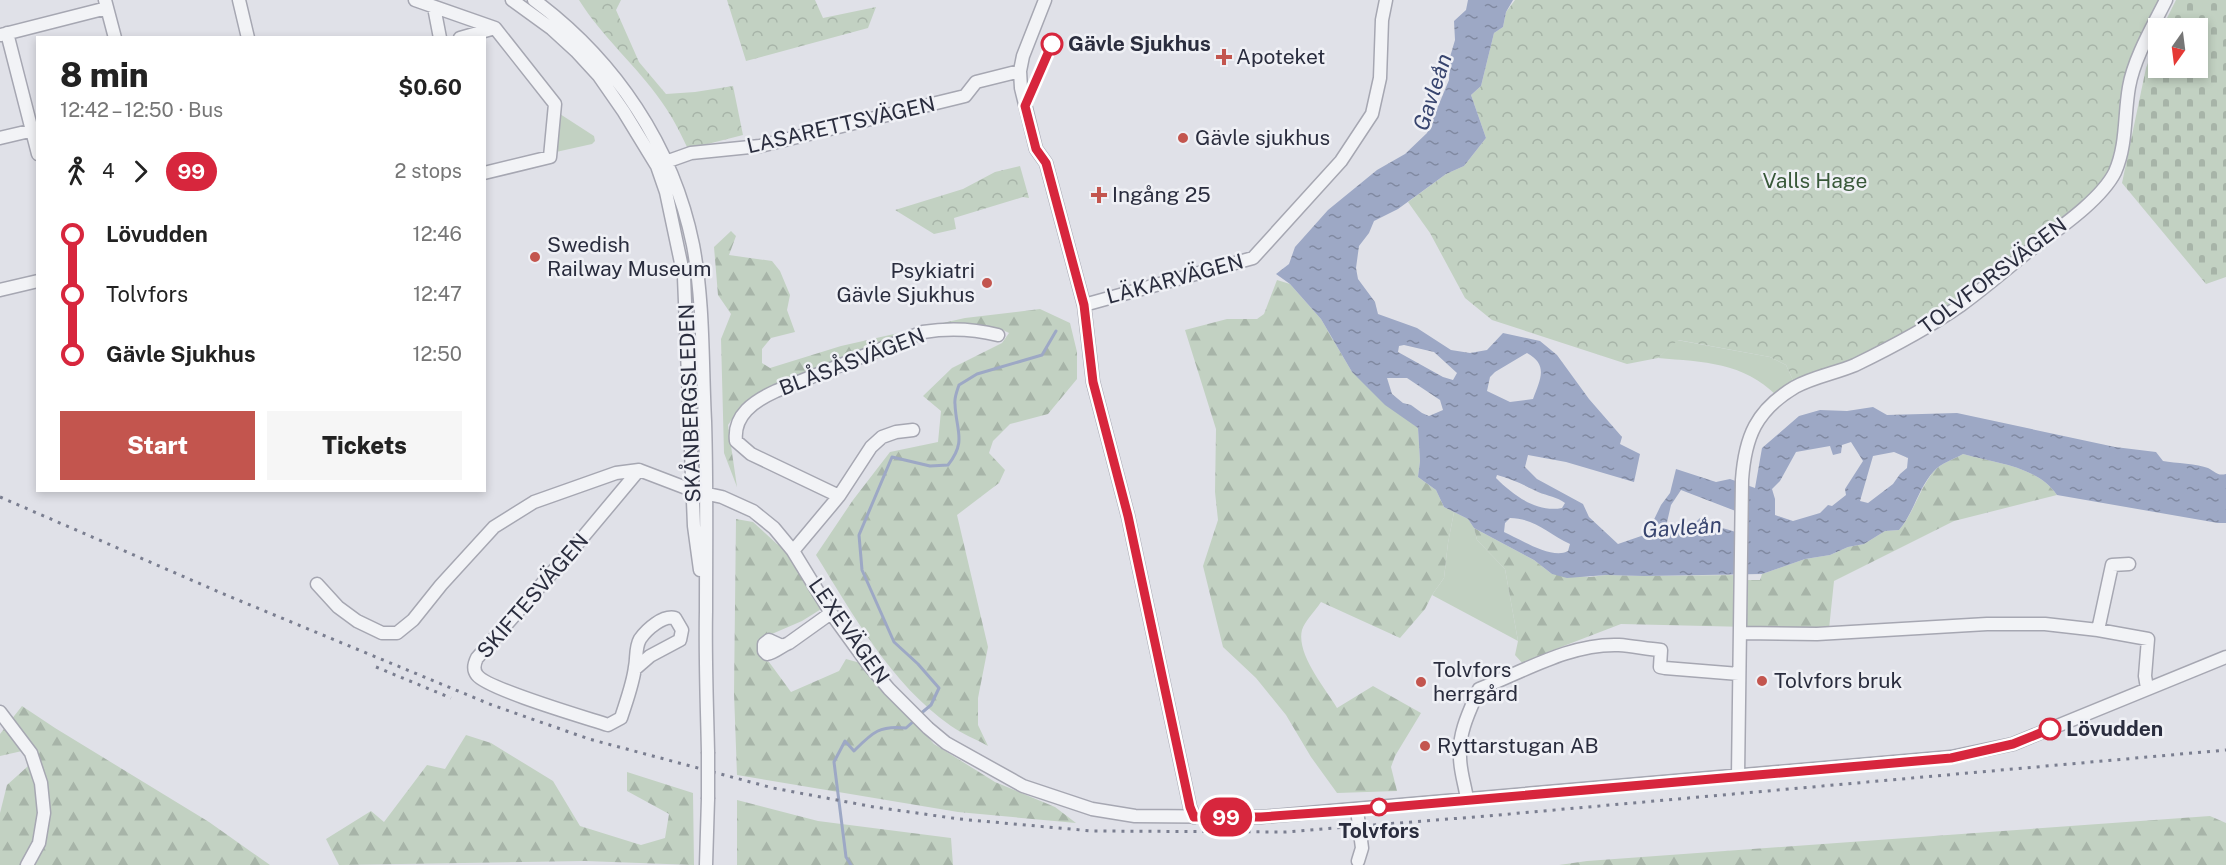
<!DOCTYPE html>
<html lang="en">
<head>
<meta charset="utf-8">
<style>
  :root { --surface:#fff; --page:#f6f6f6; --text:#222; --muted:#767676; --accent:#c3554e }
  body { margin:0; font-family:"Public Sans",sans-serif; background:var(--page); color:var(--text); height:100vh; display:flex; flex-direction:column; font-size:22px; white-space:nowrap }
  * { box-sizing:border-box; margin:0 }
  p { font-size:20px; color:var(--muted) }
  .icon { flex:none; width:33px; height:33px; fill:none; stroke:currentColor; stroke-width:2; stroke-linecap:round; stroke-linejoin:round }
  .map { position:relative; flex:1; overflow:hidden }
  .side { position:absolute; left:36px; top:36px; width:450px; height:456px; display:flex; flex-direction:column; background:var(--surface); border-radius:0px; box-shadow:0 3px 9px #0003 }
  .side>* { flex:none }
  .badge { padding:0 12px; border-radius:20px; font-size:21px; line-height:39px }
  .needle { width:39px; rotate:194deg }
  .fabs { position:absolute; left:2148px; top:18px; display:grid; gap:12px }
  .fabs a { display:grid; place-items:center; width:60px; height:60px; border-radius:0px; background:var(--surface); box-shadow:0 3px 9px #0003; font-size:30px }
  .map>.badge { position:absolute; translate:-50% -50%; box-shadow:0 0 0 3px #fff }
  .legs { display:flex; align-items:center; gap:9px; height:66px; padding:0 24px; font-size:20px }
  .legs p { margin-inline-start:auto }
  .headline { display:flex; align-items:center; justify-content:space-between; height:102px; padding:0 24px }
  h1 { font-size:33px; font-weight:800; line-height:45px }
  .button { display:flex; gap:12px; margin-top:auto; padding:12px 24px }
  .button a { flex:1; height:69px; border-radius:0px; background:var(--accent); color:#fff; font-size:24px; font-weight:800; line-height:69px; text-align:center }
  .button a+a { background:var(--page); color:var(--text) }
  ul { padding:0 24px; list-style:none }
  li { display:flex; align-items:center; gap:21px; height:60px; font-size:22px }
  li i { display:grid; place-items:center; width:9px; height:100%; margin:0 8px; background:currentColor }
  li i::after { content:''; width:15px; height:15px; margin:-8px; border:4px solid; border-radius:50%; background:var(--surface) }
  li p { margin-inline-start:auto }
  li:first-child i { background:linear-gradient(#0000 50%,currentColor 0) }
  li:last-child i { background:linear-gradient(currentColor 50%,#0000 0) }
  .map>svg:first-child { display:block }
  .green { fill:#c2d1c2 }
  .forest { fill:url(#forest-firs) }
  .cemetery { fill:url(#cemetery-stones) }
  .park { fill:url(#park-crowns) }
  .water { fill:url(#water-ripples); fill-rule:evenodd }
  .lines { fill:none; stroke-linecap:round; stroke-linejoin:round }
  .stream { stroke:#9da8c5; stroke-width:3 }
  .minor-casing { stroke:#a6a7b2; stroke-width:15 }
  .minor { stroke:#f2f3f6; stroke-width:12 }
  .rail { stroke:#7a7e90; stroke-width:3; stroke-dasharray:3 6; stroke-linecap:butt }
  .minor-bridge-casing { stroke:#a6a7b2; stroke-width:15; stroke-linecap:butt }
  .minor-bridge { stroke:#f2f3f6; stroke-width:12 }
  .line-1-casing { stroke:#fff; stroke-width:14 }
  .line-1 { stroke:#d7263d; stroke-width:9 }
  .stop-1-dot { fill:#fff; stroke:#d7263d; stroke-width:3 }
  .poi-dot { fill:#c3554e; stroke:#eff0f5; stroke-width:2 }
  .labels { text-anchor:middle; stroke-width:5; stroke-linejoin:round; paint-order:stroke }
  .stop-label { font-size:21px; font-weight:bold; fill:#2a2d3e; stroke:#eff0f5; text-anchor:start }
  .poi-label { font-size:21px; fill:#2a2d3e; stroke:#eff0f5; text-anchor:start }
  .street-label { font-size:21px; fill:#2a2d3e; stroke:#eff0f5 }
  .park-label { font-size:21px; fill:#385839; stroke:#eff0f5 }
  .water-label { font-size:22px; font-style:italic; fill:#37446e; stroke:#eff0f5 }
</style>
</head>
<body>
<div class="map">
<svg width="2226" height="865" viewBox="0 0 2226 865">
  <defs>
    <pattern id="forest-firs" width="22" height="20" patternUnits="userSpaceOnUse" patternTransform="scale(1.5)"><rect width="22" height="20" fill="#c2d1c2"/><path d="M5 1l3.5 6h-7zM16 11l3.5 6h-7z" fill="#a7b4a8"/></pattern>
    <pattern id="cemetery-stones" width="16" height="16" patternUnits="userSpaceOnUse" patternTransform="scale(1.5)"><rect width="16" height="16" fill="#c2d1c2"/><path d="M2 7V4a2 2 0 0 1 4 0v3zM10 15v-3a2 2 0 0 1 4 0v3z" fill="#a7b4a8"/></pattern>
    <pattern id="park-crowns" width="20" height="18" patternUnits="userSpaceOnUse" patternTransform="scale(1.5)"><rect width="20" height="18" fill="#c2d1c2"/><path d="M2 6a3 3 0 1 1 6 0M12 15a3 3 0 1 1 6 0" fill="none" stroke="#a7b4a8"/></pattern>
    <pattern id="water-ripples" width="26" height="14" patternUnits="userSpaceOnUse" patternTransform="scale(1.5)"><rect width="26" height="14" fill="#9da8c5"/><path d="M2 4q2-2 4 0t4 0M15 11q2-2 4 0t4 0" fill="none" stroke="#8089a1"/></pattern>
  </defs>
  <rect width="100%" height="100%" fill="#e0e1e8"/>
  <path class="green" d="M560,114L594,136L595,141L592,144L556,152Z
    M1677,340L1770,357L1786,365L1796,387L1777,396C1743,362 1704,362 1658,358Z
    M1454,512L1468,519L1474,528L1477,540L1505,569L1518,641L1432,595L1444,578L1448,543Z"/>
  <path class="forest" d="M731,231L736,236L729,255L772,261L780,271L790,295L787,310L795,332L771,338L762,349V363L770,368L841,346L965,318L1040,309L1070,323L1077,352V379L1048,414L1010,424L993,441L989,453L1005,470L999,483L957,515L988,647L978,698V725L988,746C976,739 962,734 951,726C891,684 854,616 816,555L853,500L890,452L938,442L941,411L923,396L952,368L1002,343L1009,333L1001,329L928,330L762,391L739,409L728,425L737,487L724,453L721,339L731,314L718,295L714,247Z
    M1277,280L1290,284L1321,319L1352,372L1418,428L1420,461L1418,477L1436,490L1444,507L1454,512L1448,543L1444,578L1432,595L1425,609L1400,638L1321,602C1315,611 1305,621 1302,630C1296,654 1325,688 1337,708L1373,686L1421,713L1395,756L1391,767L1397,791L1337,793L1311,757L1286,715L1256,678L1223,647L1203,566L1218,520L1215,492L1216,429L1185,330L1227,319H1257L1264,314Z
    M1963,454C1995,463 2037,466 2057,495L1954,521L1834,581L1829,629L1621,624L1548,652L1524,665L1515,655L1518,641L1505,569L1477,540L1474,528L1534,560L1552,574L1590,577L1606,575L1644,576L1743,575L1745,580H1760L1762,574L1805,559L1830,555L1848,547L1864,544L1885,531L1899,530C1914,513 1919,489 1934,471C1940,464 1954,459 1963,454Z
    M736,519L753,522L777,544L793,552L826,606L802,621L758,640V652L762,658L769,662L791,692L839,671L846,659L864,664L934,744L995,782L1055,807L1076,823L958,812L737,775L734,693Z
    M22,706L55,728L209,822L270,865H0V813L7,785L37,758L31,749L0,756V734Z
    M466,735L491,743L553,781L580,826L641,845L665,838L669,814L627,791V772L693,793L694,865L585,861L339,865L326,839L371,811L384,822L427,765L445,769Z
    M737,800L818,821L951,838L953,865H737Z
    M2210,816L2226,823V865H1559L1587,861Z"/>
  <path class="cemetery" d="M2176,0H2226V277L2206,284L2122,183L2146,68L2158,36V68H2198V28H2162Z"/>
  <path class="park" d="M579,0H621L616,10L639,62L666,94L695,92L733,86L743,135L688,149C680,132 672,116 661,101C636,65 602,37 579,0Z
    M727,0H815L823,18L876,7L868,28L746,61Z
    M1515,0H2166L2145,44L2127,120L2108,184L1912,336L1796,387L1786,365L1770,357L1678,340L1658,358L1627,364L1492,320L1465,298L1430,233L1408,202L1446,174L1464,166L1486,138L1471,95L1481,86L1494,33L1503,27L1506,12Z
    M1020,166L1029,198L1023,197L954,218L956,229L934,234L895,210L963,189L995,172Z"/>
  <path class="water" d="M1468,0H1513L1506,12L1503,27L1494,33L1481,86L1471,95L1486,138L1464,166L1446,174L1398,209L1374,221L1369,233L1359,246L1356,268L1358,279L1375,302L1378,314L1417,328L1451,350L1470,353L1487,350L1503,333L1540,341L1557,355L1589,399L1622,437L1620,444L1640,454L1634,482L1566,462L1528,455L1525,467L1537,479L1583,504L1589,517L1618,544L1647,534L1661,505L1670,493L1676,469L1716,482L1730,479L1755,488L1762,448L1799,416L1820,410L1847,411L1873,407L1887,415L1957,413L2115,447L2156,452L2163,461C2175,463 2198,464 2208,468C2216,472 2217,476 2226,474V523H2218L2057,495C2037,466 1995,463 1963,454C1954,459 1940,464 1934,471C1918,488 1914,513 1899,530L1885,531L1864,544L1848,547L1830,555L1805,559L1762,574L1644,576L1606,575L1567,578L1552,574L1534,560L1474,528L1468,519L1444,507L1436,490L1418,477L1420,461L1418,428L1385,405L1352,372L1321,319L1290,284L1276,274L1289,264L1295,247L1328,210L1377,170L1405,154L1427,133L1449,80L1450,57L1455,40L1454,21L1466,10ZM1404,345L1434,352L1457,373L1453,380L1443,377L1398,352L1399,346ZM1527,353C1549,365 1540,380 1533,399L1510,402L1487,391L1490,377L1495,372ZM1387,378H1407L1440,400L1443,410L1429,416L1422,413L1411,405L1403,403L1392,394ZM1851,442L1863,461L1845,489L1846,495L1832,506L1828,505L1820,513L1793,521L1775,515V499L1772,489L1780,481L1796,452L1830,446L1833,455L1841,453L1842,445ZM1894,452L1908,458L1907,468L1900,474L1893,484L1868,503L1860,501L1873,456ZM1497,475C1512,479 1524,485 1538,492C1548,496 1557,497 1565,503L1562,508C1537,513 1513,495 1496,478ZM1681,490L1746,515L1744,535C1729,529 1713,527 1700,518C1690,529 1679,534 1664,535L1671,505ZM1510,518C1534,518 1549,534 1570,544L1568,551C1552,560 1520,539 1504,532L1505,523Z"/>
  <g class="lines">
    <path class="stream" d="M919,715L931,705L939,688L918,664L894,642L862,570L859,535L892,457L930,466L948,465C967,441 956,431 955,404C954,398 957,391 959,385L977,374L1042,355L1056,331
      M851,865L846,857L834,762L845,741L854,751C872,733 879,725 906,728L915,720"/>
    <defs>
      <path id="minor" d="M105,0L115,38
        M239,0L248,38
        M415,0L495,28L555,104L550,157L484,173
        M512,0L552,29L576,51L599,76L624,112L657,166L666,192L684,277L694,526L700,570
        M534,0C615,60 673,146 693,245C704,303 702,363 705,421C707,485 706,548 706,611C705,658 707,705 708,752
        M1045,0L1023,56L1020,71L1021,88L1036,149L1046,163L1084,305L1093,382L1128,516L1190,807L1194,817
        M434,7L440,38
        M7,33L38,154
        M1,35L107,8
        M460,38L495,28
        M0,138L38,129
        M660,164L691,153L760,146L965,96L976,82L1020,71
        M0,290L38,281
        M1084,305L1253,258L1341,161L1372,114L1380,78L1382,20L1386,0
        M839,496L751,454L736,441C733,415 754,401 776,391L923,332C947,328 974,329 998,335
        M793,551L839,496L871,447L882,437L896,432L913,430
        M317,584L338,607L357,621L382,633H397L413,620L441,585L494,527L534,502L616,473L639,470L694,491L722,497L753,511L774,528L793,551L831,613L868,664L889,689L928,728L946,743L1023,786L1092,809L1135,816L1261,817L1951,757L2013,744L2226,657
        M2098,630L2112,565L2129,564
        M1741,633L1817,634L1987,624H2045L2098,630L2148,639L2145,676L2147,688
        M782,646L769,640L764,644V651L767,654C776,652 781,646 789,643L831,613
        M635,669L650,656L680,640L682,630L675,618C663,615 647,629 640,639C635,648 637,658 635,667C633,684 626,702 621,718L608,725C587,718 487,689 477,675C473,670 474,664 477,658L578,543L639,470
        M0,712L31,753L41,783L44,813L39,843L27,865
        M1738,776L1742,480C1745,437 1756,410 1795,387C1813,377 1836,373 1855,365C1892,347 1928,328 1961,305C1983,289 2004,271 2025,254C2052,233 2100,202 2115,172C2127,145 2124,115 2129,87C2134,58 2153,26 2166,0
        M1467,799C1465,785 1460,771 1460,757C1458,733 1470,710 1479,689C1523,672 1570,643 1619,645C1633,646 1647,649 1661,650L1660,667L1665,668L1739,674
        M1357,810L1362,848L1358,861
        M706,865L708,799"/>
    </defs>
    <use href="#minor" class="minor-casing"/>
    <use href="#minor" class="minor"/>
    <path class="rail" d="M0,497L226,595L492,705L589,739L773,788L874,807L959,819L1092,831L1285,832L1487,816L2226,750
      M376,667L451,698"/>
    <defs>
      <path id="minor-bridge" d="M708,799V752"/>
    </defs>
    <use href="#minor-bridge" class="minor-bridge-casing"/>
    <use href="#minor-bridge" class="minor-bridge"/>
  </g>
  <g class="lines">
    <defs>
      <path id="line-1" d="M1052,44L1025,106L1036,149L1046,163L1084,305L1093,382L1128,516L1190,807L1194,817H1261L1357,810L1951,758L2013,744L2050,729"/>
    </defs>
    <use href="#line-1" class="line-1-casing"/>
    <use href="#line-1" class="line-1"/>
  </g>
  <g class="stop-1-dot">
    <circle cx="1052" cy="44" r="10"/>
    <circle cx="2050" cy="729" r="10"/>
    <circle cx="1379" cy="807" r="8"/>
  </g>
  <g class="poi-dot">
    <path d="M1221 48h6v6h6v6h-6v6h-6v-6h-6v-6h6z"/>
    <circle cx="1183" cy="138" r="6"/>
    <path d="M1096 186h6v6h6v6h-6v6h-6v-6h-6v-6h6z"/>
    <circle cx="535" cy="257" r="6"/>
    <circle cx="987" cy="283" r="6"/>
    <circle cx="1762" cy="681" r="6"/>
    <circle cx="1421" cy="682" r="6"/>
    <circle cx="1425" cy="746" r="6"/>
  </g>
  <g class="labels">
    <g class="stop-label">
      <text x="1068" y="51">Gävle Sjukhus</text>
      <text x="2066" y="736">Lövudden</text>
      <text x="1379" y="838" text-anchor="middle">Tolvfors</text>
    </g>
    <g class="poi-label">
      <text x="1236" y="64">Apoteket</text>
      <text x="1195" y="145">Gävle sjukhus</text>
      <text x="1112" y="202">Ingång 25</text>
      <text x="547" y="252">Swedish<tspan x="547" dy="24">Railway Museum</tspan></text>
      <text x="975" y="278" text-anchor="end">Psykiatri<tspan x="975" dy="24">Gävle Sjukhus</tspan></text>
      <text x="1433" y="677">Tolvfors<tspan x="1433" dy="24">herrgård</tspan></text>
      <text x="1774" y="688">Tolvfors bruk</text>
      <text x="1437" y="753">Ryttarstugan AB</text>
    </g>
    <g class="street-label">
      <text transform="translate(841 125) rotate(-13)" y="7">LASARETTSVÄGEN</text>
      <text transform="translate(1993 276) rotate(-37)" y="7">TOLVFORSVÄGEN</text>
      <text transform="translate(1175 279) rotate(-15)" y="7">LÄKARVÄGEN</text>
      <text transform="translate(852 362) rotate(-21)" y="7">BLÅSÅSVÄGEN</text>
      <text transform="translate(690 403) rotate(-92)" y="7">SKÅNBERGSLEDEN</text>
      <text transform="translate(533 596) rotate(-49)" y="7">SKIFTESVÄGEN</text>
      <text transform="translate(849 631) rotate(55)" y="7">LEXEVÄGEN</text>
    </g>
    <g class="park-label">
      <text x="1815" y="188">Valls Hage</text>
    </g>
    <g class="water-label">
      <text transform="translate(1432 92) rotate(-72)" y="8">Gavleån</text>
      <text transform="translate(1682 527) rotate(-4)" y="8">Gavleån</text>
    </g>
  </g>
</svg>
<div class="fabs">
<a><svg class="needle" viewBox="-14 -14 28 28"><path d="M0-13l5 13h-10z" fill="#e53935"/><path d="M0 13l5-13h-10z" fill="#767676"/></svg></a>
</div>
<b class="badge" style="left:1226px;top:817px;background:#d7263d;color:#fff">99</b>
<section class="side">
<div class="headline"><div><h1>8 min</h1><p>12:42 – 12:50 · Bus</p></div><b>$0.60</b></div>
<div class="legs"><svg class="icon" aria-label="walk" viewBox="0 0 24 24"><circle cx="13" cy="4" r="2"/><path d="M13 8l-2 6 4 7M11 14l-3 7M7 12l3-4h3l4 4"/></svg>4<svg class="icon" aria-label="forward" viewBox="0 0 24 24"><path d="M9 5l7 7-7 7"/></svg><b class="badge" style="background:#d7263d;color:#fff">99</b><p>2 stops</p></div>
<ul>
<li><i style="color:#d7263d"></i><b>Lövudden</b><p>12:46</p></li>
<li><i style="color:#d7263d"></i><span>Tolvfors</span><p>12:47</p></li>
<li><i style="color:#d7263d"></i><b>Gävle Sjukhus</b><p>12:50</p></li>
</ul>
<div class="button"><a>Start</a><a>Tickets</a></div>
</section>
</div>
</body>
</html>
